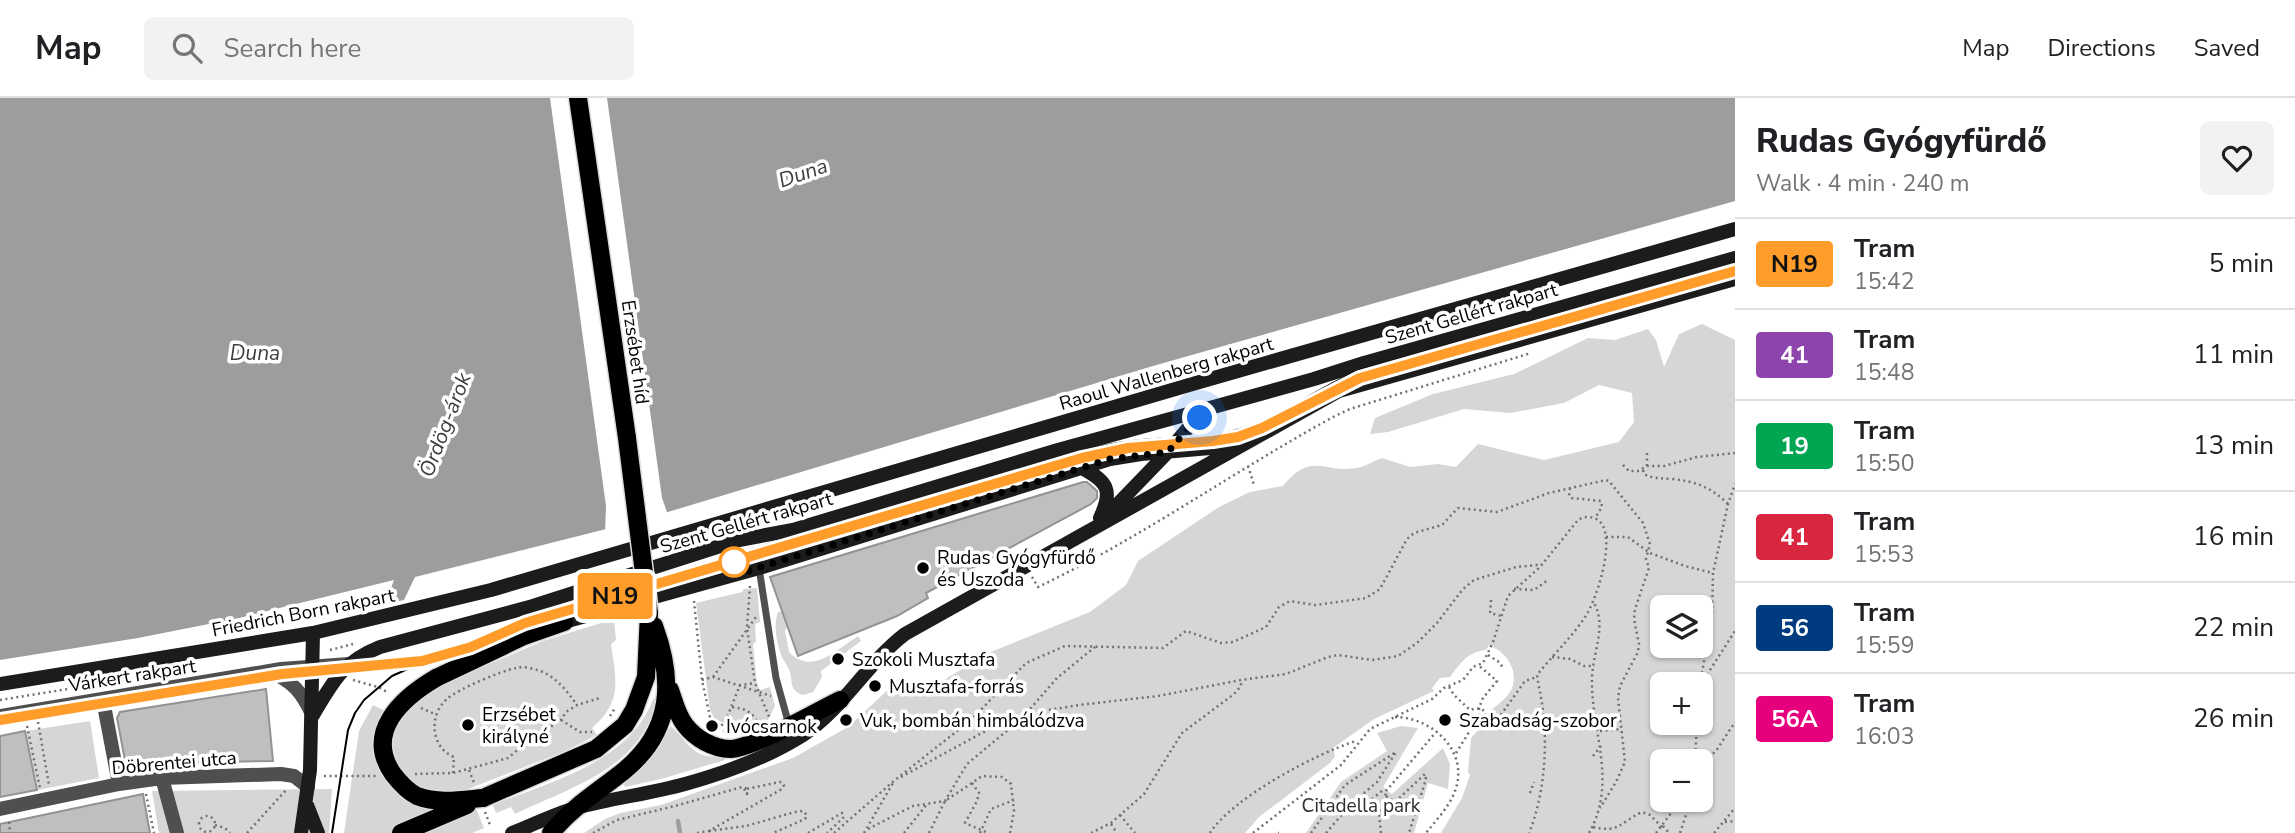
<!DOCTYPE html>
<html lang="en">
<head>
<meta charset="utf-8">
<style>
  :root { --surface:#fff; --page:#f2f2f2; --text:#202124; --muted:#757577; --line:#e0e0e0 }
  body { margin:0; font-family:"Nunito Sans",sans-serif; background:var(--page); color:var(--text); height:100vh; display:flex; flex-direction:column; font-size:26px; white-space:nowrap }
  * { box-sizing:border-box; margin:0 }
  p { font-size:23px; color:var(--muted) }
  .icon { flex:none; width:38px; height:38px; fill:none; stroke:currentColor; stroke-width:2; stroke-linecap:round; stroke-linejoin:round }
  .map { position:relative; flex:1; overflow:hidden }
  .side { display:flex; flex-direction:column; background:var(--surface); width:560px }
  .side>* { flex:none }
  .badge { padding:0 14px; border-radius:5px; font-size:24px; line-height:46px }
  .tools { position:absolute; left:1650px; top:497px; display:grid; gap:14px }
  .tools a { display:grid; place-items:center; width:63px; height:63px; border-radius:10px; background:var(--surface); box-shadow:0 2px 5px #0004; font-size:35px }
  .you { position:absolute; width:35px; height:35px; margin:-18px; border:5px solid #fff; border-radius:50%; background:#1a73e8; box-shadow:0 0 0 10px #1a73e833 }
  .map>.badge { position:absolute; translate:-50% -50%; box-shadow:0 0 0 4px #fff }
  .round { display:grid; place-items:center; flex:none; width:74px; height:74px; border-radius:10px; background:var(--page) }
  .headline { display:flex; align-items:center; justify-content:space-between; height:119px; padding:0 21px }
  h1 { font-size:33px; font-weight:800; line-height:52px }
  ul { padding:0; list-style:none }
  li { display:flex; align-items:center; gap:21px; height:91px; padding:0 21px; border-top:2px solid var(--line) }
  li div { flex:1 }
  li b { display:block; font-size:26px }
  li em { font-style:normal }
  li .badge { min-width:77px; font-weight:700; text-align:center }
  header { display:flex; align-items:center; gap:42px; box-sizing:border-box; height:98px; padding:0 35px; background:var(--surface); border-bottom:2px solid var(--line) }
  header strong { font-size:33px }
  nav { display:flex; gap:38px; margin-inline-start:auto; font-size:24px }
  .search { width:490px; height:63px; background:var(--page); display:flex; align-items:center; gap:18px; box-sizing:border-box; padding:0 24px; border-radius:10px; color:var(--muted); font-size:26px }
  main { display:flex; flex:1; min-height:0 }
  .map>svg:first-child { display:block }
  .green { fill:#d6d6d6; fill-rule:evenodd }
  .water { fill:#9d9d9d }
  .pier { fill:#fff }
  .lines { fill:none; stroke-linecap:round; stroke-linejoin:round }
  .stream { stroke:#9d9d9d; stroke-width:4.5 }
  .building { fill:#bfbfbf; stroke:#939393; stroke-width:2 }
  .primary-casing { stroke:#dbdbdb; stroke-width:21 }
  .path { stroke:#717171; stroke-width:2.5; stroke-dasharray:2 3.5; stroke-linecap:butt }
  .service { stroke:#4f4f4f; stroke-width:7 }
  .minor { stroke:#4f4f4f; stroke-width:14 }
  .secondary { stroke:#1c1c1c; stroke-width:14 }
  .primary { stroke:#000; stroke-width:18 }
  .tram { stroke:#000; stroke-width:2 }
  .primary-bridge-casing { stroke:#dbdbdb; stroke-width:21; stroke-linecap:butt }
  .primary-bridge { stroke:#000; stroke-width:18 }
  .line-casing { stroke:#fff; stroke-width:16 }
  .line { stroke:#ff9c2a; stroke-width:10 }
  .walk { stroke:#000; stroke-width:7; stroke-dasharray:0 12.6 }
  .stop-dot { fill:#fff; stroke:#ff9c2a; stroke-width:3.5 }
  .poi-dot { fill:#000; stroke:#fff; stroke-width:2.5 }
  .labels { text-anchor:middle; stroke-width:7; stroke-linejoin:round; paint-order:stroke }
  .street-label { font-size:19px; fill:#000; stroke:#fff }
  .poi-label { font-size:19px; fill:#000; stroke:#fff; text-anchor:start }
  .park-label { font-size:19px; fill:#2d2d2d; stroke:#fff }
  .water-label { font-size:21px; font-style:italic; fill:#3e3e3e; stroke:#fff }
</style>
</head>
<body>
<header>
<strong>Map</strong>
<div class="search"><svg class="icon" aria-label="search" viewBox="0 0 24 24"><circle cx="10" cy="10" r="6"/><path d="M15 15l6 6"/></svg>Search here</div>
<nav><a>Map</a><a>Directions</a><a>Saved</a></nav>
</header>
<main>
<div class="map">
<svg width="1735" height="735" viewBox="0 0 1735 735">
  <rect width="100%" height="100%" fill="#fff"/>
  <path class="green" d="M1702,226L1735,242V735H1441L1462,700L1470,677L1468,674L1471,640L1489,620V613C1495,609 1502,604 1507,598C1523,579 1509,555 1489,547L1486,552C1467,554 1460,566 1450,579L1440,580L1432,590L1434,593L1374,621L1333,650L1335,658L1330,665L1259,719L1245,735H584L605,721L620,715L661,707L793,660L848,629L892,588L926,593L988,555L1090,514L1126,487L1138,463L1219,409L1250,394L1283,388C1313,351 1325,378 1361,369C1368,367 1375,362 1382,360L1410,369L1438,366L1456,369L1478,346L1544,362L1619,344L1634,324L1632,295L1599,287L1564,305L1510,315L1464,311L1388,334L1370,336L1375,320L1433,296L1514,276L1588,240L1615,242L1648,231L1656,242L1664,269L1679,236ZM1662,509H1701V548H1662ZM1662,586H1701V625H1662ZM1662,663H1701V702H1662Z
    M757,490L760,524L755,526L756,544L753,546L757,586L760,592L770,589L775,608L768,622L731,634H722L727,627L714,620L710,612L696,505L742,494L744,491Z
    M788,511L792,520L785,533L789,554C812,578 836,552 858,538L861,543L821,573L822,579L813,594L803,597C789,592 793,585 790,574C789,569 784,564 782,559C777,547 773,527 778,514Z
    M614,521L616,542L611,546C616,582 623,603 592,630L597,637L563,654L468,691L484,730L472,735H344L359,633L373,607L399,620L410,607L429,592L543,543Z
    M654,599C656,605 654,612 651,619C630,674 564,692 515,716L511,709L496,715L493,707C551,683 630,665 654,599Z
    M90,623L99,680L38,692L26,633Z
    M671,628C690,646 693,662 724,658L725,662L661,681L625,689L624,686L655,655Z
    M1401,628L1418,630L1383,689L1392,696L1443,650L1450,666L1448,691L1428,685L1414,735H1306L1341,684L1387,653L1377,635Z
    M332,691L329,735H159L152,693Z"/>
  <path class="water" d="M0,0H1735V103L1153,268L638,423L415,479L404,502L385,506L394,482L239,520L138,540L0,562Z"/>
  <path class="pier" d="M550,0H607L662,400L668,417L605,435L606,408Z"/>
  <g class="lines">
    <path class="stream" d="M678,723L680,735"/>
  </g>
  <path class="building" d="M1083,384H1087L1097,393V400L1091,406L926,495L928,500L897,518L798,558L770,479Z
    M266,591L273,663L171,665L127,673L117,620L120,614Z
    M25,633L37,692L0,699V638Z
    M143,696L150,735H0V726Z"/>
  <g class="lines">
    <defs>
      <path id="primary" d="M578,0L627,340
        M436,580L524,538L564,524
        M670,592C674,603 677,617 685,627C695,640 713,651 731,651C754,650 817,613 840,602
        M483,700L596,651L625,627L634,612L646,579L649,515
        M551,735C572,709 599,693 625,672C673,632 674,582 654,528"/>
    </defs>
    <use href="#primary" class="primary-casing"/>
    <path class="path" d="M1647,355V368
      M1623,367L1629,373H1638L1647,368H1664L1697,359L1735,355
      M1248,368L1254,387
      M1643,372L1644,376C1653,381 1661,380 1671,381C1695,383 1711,389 1728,406
      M1570,390L1569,398L1572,400L1601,403L1602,409L1595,420
      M1606,439H1628L1650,455L1685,468L1713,475
      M1032,479L1038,489C1141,440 1234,373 1335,318L1350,311L1531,255
      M750,488L747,530L755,585L770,621
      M1514,491L1534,492L1548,482
      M1491,502L1490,515L1501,518
      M694,503L702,582L710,619L721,628L726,622L740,587L755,585
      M330,552L353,546
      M1488,557L1499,564L1504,571
      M1552,559L1570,561L1584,568H1593
      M713,579L756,519
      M353,582L378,589L389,595
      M702,582L713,579L771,598
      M1700,586L1712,518L1713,475L1728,406L1735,386
      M1701,586L1735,533
      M1449,589L1454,597L1470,612C1477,610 1481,609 1486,615L1483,626L1486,628L1500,618L1525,583L1537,579
      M0,602L74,590
      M732,609C746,611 751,613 759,626
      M421,610L437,617
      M610,618L615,610
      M1023,619L1057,580L1095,549
      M1395,619C1431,619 1468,652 1456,690C1451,707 1437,721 1426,735
      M561,622L580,634H592
      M38,624L49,687
      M27,628L40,690
      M1600,633L1621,631
      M1456,655L1479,618V610L1483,600L1497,583L1478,567
      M1593,658L1601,648
      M1695,663L1697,625
      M1701,667L1716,653L1735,624
      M469,672L474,685
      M453,675L454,659C431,650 428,617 447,601C458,591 501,573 516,570C521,568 531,570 537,572C555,577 566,592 577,607
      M415,676L453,675L508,660L527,644L561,622L566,614L577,607L600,600
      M324,678H377
      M901,679L980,636L1006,623L1017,622
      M972,685L979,695L977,703L965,725L988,735
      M744,691L747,696L748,691
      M1530,695L1534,684
      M146,696L154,735
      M1386,698L1395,704L1425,676L1426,681L1409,735
      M485,714L490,727
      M1120,717L1135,735
      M199 726a8 8 0 1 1 16 0a8 8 0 1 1-16 0Z
      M9,724L10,735
      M1725,724L1735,723
      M1111,726L1117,735
      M215,727L225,730L230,735
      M1663,728L1669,735
      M1593,729C1620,735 1619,725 1642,714L1650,717L1662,729
      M868,731L913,708L945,703L967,666L1020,622L1049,612L1079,607L1158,598L1241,582L1286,576L1328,559L1338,557L1372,562L1398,558L1417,545L1437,525L1463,491L1474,482L1516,469L1537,467L1540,469
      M709,733L746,728L795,714L803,713L807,717L805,721L773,735
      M247,735L287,691
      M593,735L617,722L675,708L742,689L748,691
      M697,735L709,733L782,691L784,687L780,684L746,691
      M808,735L842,715L844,719L827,735
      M834,735L895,682L971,622L1026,565L1065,548L1163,550L1186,533L1221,545L1233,544L1266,529L1279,509L1290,503L1315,507L1366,500L1380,491L1407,441L1414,435L1442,427L1458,410L1497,414L1549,395L1606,382L1609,383L1643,425L1650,446L1646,461L1649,470L1635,511L1634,521L1639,546L1638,554L1620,588L1618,600L1625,664L1616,684L1600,710
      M864,735L893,685
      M904,735L927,706
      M929,735L945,703L972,685L982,678L1002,679L1011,686L1014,713L1010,735
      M980,735L991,711L1014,702
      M1091,735L1111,725L1144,696L1182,635L1234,596L1241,588V582
      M1210,735C1232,700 1317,655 1356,643
      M1253,735L1341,667L1370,631L1432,601L1444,590L1463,582L1473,569L1483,565L1493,544L1508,498L1540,469L1578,422C1584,418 1592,418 1598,422C1618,436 1597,502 1585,519C1572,539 1552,558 1537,577C1539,592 1543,606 1544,621C1547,657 1543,701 1529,735
      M1278,735H1279
      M1311,735L1345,687L1396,654L1377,684L1351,706
      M1326,735L1351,706L1367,705L1382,693L1387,692L1436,634
      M1381,735L1379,717L1387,692
      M1589,735C1618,684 1591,633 1592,582C1592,555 1608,528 1593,503
      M1656,735L1681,702
      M1680,735L1691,702
      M1714,735L1735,710"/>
    <path class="service" d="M1375,277L1735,173
      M759,470L776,580L789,627"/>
    <path class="minor" d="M270,574C293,583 302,595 312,616
      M103,602L119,686
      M0,618L281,571L349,566
      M162,680L177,735
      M0,711L119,686L162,680L281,676L294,678L308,689"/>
    <path class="secondary" d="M1082,370C1108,384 1113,392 1100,420
      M1110,414L1168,354L1189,329L1209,314
      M564,524L759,470L1110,361L1141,356L1233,348
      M0,586L313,535L491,492L1189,287L1735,131
      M313,617C333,584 342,564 380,549L533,508L739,442L793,432L1058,352L1314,281L1364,265L1735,160
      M307,707L318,735
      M301,735L310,672L313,535
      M512,735C533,727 554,716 576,710C612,700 649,696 685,686C725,675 768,659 803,637C843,611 867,565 905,536L1339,293L1735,181"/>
    <use href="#primary" class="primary"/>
    <path class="tram" d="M0,622L282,576L411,565
      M332,735L348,632L355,615L364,602L392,578L523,519L1081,353C1105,347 1129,342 1155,341C1183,339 1212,339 1240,331C1283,318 1319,289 1360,272L1735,166"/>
    <defs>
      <path id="primary-bridge" d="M627,340L649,515
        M436,580C402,600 364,634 393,676C400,685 407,693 417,698C438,706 461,702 483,700
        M401,735L467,707"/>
    </defs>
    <use href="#primary-bridge" class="primary-bridge-casing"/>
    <use href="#primary-bridge" class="primary-bridge"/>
  </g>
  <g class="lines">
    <defs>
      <path id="line" d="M0,622L282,576L422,563L471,549L525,525L1082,360L1128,350L1213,343L1238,339L1262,330L1360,280L1735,173"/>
    </defs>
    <use href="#line" class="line-casing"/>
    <use href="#line" class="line"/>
    <path class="walk" d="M734,464L744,460L748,473L1110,361L1168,354L1189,329L1200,320"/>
  </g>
  <circle class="stop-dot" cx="734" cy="464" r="14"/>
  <g class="poi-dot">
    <circle cx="923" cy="470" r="7"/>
    <circle cx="838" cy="561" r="7"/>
    <circle cx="875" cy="588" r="7"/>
    <circle cx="846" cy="622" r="7"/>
    <circle cx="1445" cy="622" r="7"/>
    <circle cx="468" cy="627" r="7"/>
    <circle cx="712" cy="628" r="7"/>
  </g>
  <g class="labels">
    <g class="street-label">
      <text transform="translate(1471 215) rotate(-16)" y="7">Szent Gellért rakpart</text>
      <text transform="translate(636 254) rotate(82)" y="7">Erzsébet híd</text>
      <text transform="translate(1166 275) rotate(-16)" y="7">Raoul Wallenberg rakpart</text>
      <text transform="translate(746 424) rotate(-16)" y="7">Szent Gellért rakpart</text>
      <text transform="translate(303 514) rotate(-11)" y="7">Friedrich Born rakpart</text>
      <text transform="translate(132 577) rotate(-9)" y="7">Várkert rakpart</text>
      <text transform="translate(174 664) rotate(-5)" y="7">Döbrentei utca</text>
    </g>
    <g class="poi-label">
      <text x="937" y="466">Rudas Gyógyfürdő<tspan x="937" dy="22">és Uszoda</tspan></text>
      <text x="852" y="568">Szokoli Musztafa</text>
      <text x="889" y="595">Musztafa-forrás</text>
      <text x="482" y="623">Erzsébet<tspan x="482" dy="22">királyné</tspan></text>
      <text x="860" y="629">Vuk, bombán himbálódzva</text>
      <text x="1459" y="629">Szabadság-szobor</text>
      <text x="726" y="635">Ivócsarnok</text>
    </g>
    <g class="park-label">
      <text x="1361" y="714">Citadella park</text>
    </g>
    <g class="water-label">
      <text transform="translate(803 75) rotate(-19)" y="7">Duna</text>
      <text x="255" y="262">Duna</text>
      <text transform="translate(445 327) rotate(-69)" y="7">Ördög-árok</text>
    </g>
  </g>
</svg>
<div class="tools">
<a><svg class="icon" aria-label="layers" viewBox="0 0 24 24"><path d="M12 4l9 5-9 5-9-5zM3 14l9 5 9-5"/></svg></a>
<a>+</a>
<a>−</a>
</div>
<div class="you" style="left:1200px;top:320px"></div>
<b class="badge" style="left:615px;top:498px;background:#ff9c2a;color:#111">N19</b>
</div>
<section class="side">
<div class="headline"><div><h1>Rudas Gyógyfürdő</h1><p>Walk · 4 min · 240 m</p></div><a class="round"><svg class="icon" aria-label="heart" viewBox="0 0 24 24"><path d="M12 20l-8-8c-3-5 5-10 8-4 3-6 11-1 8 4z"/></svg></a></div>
<ul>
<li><span class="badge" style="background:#ff9c2a;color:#111">N19</span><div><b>Tram</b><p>15:42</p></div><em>5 min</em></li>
<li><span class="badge" style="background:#8e44ad;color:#fff">41</span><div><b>Tram</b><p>15:48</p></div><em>11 min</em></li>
<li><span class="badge" style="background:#00a651;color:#fff">19</span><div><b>Tram</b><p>15:50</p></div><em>13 min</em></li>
<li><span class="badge" style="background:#d7263d;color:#fff">41</span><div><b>Tram</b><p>15:53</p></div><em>16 min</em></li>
<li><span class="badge" style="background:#003b80;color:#fff">56</span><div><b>Tram</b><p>15:59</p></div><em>22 min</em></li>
<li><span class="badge" style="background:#e6007e;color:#fff">56A</span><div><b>Tram</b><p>16:03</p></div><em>26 min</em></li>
</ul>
</section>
</main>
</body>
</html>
